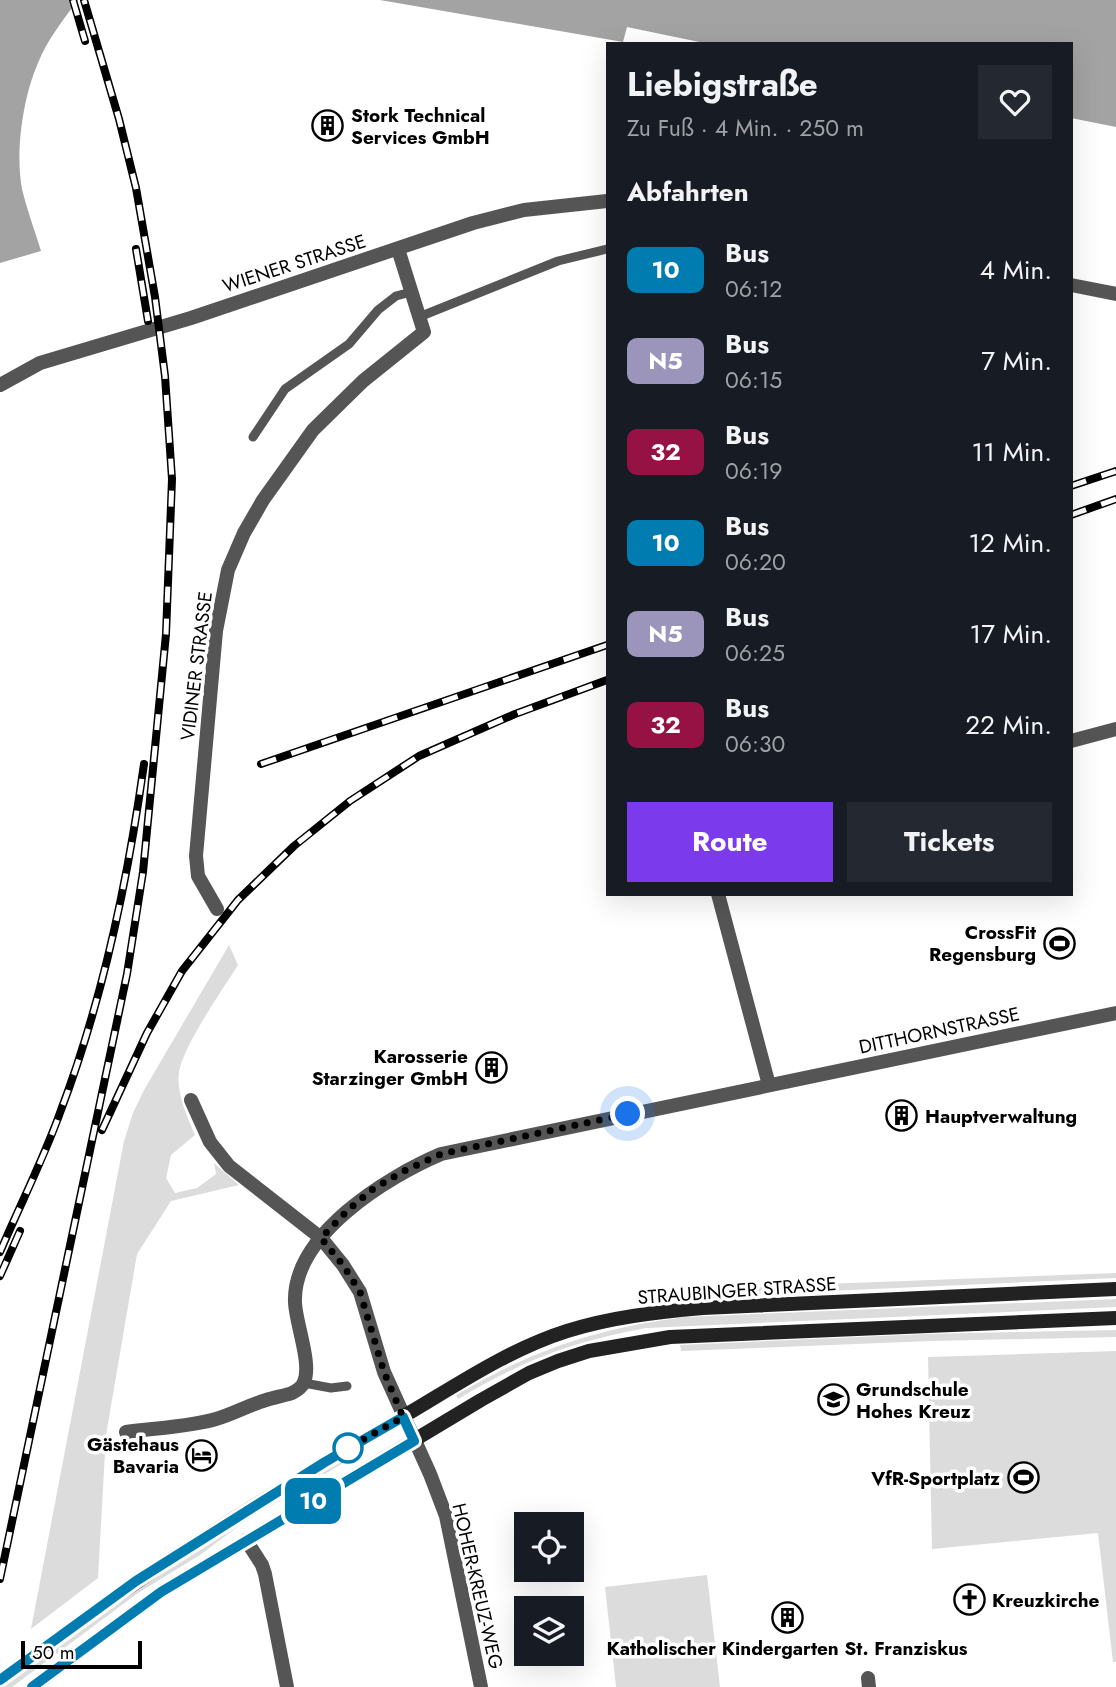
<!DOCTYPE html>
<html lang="de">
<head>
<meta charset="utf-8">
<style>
  :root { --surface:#171b24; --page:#242831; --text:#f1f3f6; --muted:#9ea1a6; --accent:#7c3aed }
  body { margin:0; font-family:Jost,sans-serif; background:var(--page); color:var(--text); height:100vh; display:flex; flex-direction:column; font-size:26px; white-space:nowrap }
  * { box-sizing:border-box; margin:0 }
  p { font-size:23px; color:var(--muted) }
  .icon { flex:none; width:38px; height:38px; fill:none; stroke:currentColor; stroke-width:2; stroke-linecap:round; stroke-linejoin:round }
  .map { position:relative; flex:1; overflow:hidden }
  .sheet { position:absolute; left:606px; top:42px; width:467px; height:854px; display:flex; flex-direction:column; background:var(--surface); border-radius:0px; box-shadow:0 7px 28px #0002 }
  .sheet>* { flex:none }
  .badge { padding:0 14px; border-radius:10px; font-size:24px; line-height:46px }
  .buttons { position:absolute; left:514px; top:1512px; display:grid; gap:14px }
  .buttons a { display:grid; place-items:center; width:70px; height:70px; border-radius:0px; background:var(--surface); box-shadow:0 7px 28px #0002; font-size:35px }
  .scale { position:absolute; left:21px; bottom:18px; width:121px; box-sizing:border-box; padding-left:7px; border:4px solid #000; border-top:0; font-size:19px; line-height:24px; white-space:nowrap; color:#000; -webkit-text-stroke:5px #fff; paint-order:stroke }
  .you { position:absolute; width:35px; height:35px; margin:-18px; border:5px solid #fff; border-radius:50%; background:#1a73e8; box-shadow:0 0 0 10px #1a73e833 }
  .map>.badge { position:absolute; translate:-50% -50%; box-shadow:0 0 0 4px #fff }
  h2 { padding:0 21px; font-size:26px; line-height:63px }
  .round { display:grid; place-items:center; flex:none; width:74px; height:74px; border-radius:0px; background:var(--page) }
  .head { display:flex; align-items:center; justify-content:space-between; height:119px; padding:0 21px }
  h1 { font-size:33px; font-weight:700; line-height:52px }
  .primary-button { display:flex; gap:14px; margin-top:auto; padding:14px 21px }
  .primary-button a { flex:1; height:80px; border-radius:0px; background:var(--accent); color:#fff; font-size:28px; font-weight:700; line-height:80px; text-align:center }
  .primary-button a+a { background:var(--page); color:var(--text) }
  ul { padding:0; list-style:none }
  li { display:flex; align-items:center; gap:21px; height:91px; padding:0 21px }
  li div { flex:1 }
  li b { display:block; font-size:26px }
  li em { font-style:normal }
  li .badge { min-width:77px; font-weight:700; text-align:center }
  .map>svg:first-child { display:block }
  .green { fill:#dcdcdc }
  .water { fill:#a3a3a3 }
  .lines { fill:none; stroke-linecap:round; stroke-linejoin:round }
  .lane { stroke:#555; stroke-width:9 }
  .street { stroke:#555; stroke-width:14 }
  .secondary { stroke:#222; stroke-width:14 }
  .rail-casing { stroke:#000; stroke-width:8 }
  .rail { stroke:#fff; stroke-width:5; stroke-dasharray:16; stroke-linecap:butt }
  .line-casing { stroke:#fff; stroke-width:16 }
  .line { stroke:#007cb1; stroke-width:10 }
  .walk { stroke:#000; stroke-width:7; stroke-dasharray:0 12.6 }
  .stop-dot { fill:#fff; stroke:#007cb1; stroke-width:3.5 }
  .labels { text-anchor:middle; stroke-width:7; stroke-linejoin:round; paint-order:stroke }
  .poi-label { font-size:19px; font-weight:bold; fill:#000; stroke:#fff; text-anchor:start }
  .street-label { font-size:19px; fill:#000; stroke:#fff }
</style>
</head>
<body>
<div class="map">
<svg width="1116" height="1687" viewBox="0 0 1116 1687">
  <rect width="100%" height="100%" fill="#fff"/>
  <path class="green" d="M229,945L238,965C222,991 184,1044 179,1072C176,1093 187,1116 195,1135L171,1155L166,1178L175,1193L197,1188L216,1174L214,1163L239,1185L171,1201L137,1254L106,1435L98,1578L31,1629L124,1141L133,1113L144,1090Z
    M1116,1273V1278L673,1298L652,1294L797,1285Z
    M1116,1299V1307L646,1328C571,1342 524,1360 458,1399L456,1395C532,1350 598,1328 685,1317Z
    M1116,1330V1337L931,1341L681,1351L680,1345L926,1334Z
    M1116,1351V1662H1113L1098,1533L932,1549L928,1357Z
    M358,1449L360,1453L244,1522L200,1555L138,1593L12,1687H1L75,1630L148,1579Z
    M707,1575L720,1687H616L605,1587Z"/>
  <path class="water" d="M0,0H78C63,20 47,40 38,63C23,97 15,152 22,189C27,210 35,231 41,251L0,263Z
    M380,0H1116V127L1071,118V44H709L627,27L623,42Z"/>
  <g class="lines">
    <path class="lane" d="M419,317L558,261L607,249
      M253,437L285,389L349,344L378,310L396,296L411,292
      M304,1383L331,1388L347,1386"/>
    <path class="street" d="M1071,285L1116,294
      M0,385L40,363L191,318L473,223L524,210L607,201
      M1071,741L1116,729
      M718,894L769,1085
      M217,909L198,876L196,856L216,631L228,570L244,533L263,500L313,430L363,381L424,332L398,249
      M191,1100L210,1142L229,1166L321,1238L343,1265L360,1292L384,1372L430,1474L446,1516L481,1687
      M126,1432C154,1428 189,1427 216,1419C233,1414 249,1405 266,1400C275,1397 284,1396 292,1393C296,1391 302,1387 304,1382C312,1364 296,1324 295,1303C292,1235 387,1177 441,1154L1116,1013
      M246,1540L262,1565L265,1574L287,1687
      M868,1678L869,1687"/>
    <path class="secondary" d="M0,1680C127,1584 261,1498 399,1419C454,1387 507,1350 567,1331C612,1317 657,1312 703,1308L1116,1289
      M33,1687L161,1592L481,1400L529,1373L558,1361L589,1351L670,1337L1116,1318"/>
    <defs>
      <path id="rail" d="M73,0L85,41
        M136,249L148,321
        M1071,486L1116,471
        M1071,515L1116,499
        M261,764L607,645
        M102,1130L147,1033L182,971L238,900L294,846L350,801L419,756L515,714L607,680
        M0,1252C20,1205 44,1158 61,1110C102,1002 128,879 144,764
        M0,1276L20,1231
        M0,1579L127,974L143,872L166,634L172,479L165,376L155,297L136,188L119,119L84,0"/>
    </defs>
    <use href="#rail" class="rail-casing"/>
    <use href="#rail" class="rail"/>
  </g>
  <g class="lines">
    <defs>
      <path id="line" d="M0,1680L136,1581L325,1462L403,1417L414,1441L161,1592L32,1687"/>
    </defs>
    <use href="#line" class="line-casing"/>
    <use href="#line" class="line"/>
    <path class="walk" d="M348,1448L345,1450L403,1417L384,1372L360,1292L343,1265L321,1238L348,1210L373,1189L406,1170L441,1154L628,1114"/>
  </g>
  <defs>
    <symbol id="building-ring" viewBox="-11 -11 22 22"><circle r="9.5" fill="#fff" stroke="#000" stroke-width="1.5"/><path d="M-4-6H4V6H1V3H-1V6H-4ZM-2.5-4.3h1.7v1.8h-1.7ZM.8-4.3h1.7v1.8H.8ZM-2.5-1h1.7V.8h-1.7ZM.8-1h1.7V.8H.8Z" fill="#000"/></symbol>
    <symbol id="stadium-ring" viewBox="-11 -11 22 22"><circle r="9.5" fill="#fff" stroke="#000" stroke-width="1.5"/><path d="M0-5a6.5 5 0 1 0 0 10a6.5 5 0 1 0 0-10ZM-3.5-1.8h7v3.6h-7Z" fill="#000"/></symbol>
    <symbol id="school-ring" viewBox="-11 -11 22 22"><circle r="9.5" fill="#fff" stroke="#000" stroke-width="1.5"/><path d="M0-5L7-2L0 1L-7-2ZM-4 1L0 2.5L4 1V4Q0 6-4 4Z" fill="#000"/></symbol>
    <symbol id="hotel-ring" viewBox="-11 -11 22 22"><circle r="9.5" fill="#fff" stroke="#000" stroke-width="1.5"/><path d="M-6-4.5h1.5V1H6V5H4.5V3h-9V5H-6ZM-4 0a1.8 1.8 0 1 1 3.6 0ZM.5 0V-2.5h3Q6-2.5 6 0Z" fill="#000"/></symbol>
    <symbol id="church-ring" viewBox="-11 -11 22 22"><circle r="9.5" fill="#fff" stroke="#000" stroke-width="1.5"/><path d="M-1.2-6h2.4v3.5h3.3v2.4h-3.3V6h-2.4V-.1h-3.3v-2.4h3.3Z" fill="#000"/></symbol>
  </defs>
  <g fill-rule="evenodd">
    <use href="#building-ring" x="310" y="108" width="35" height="35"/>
    <use href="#stadium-ring" x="1042" y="926" width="35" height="35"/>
    <use href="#building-ring" x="474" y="1050" width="35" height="35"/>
    <use href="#building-ring" x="884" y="1098" width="35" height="35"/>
    <use href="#school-ring" x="816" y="1382" width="35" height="35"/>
    <use href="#hotel-ring" x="184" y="1438" width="35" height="35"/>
    <use href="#stadium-ring" x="1006" y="1460" width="35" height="35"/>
    <use href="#church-ring" x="952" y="1582" width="35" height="35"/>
    <use href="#building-ring" x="770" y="1600" width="35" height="35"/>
  </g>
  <circle class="stop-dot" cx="348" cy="1448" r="14"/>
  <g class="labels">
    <g class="poi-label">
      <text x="351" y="122">Stork Technical<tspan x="351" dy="22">Services GmbH</tspan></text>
      <text x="1036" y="939" text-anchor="end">CrossFit<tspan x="1036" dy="22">Regensburg</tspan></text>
      <text x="468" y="1063" text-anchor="end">Karosserie<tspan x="468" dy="22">Starzinger GmbH</tspan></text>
      <text x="925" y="1123">Hauptverwaltung</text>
      <text x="856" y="1396">Grundschule<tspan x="856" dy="22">Hohes Kreuz</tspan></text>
      <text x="179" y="1451" text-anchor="end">Gästehaus<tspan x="179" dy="22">Bavaria</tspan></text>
      <text x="1000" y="1485" text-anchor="end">VfR-Sportplatz</text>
      <text x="992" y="1607">Kreuzkirche</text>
      <text x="787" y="1655" text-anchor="middle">Katholischer Kindergarten St. Franziskus</text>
    </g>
    <g class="street-label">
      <text transform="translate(294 263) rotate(-18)" y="7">WIENER STRASSE</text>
      <text transform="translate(196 666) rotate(-83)" y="7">VIDINER STRASSE</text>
      <text transform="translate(939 1030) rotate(-12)" y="7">DITTHORNSTRASSE</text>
      <text transform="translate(737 1290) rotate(-4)" y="7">STRAUBINGER STRASSE</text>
      <text transform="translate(478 1586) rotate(77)" y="7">HOHER-KREUZ-WEG</text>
    </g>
  </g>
</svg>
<div class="buttons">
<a><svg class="icon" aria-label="locate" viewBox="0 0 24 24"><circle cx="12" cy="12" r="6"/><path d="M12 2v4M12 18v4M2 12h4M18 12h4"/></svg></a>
<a><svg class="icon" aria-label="layers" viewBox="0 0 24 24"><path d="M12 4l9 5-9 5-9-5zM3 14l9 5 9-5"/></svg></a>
</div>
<div class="scale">50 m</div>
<div class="you" style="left:628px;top:1114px"></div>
<b class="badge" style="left:313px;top:1501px;background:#007cb1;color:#fff">10</b>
<section class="sheet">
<div class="head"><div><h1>Liebigstraße</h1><p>Zu Fuß · 4 Min. · 250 m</p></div><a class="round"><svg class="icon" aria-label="heart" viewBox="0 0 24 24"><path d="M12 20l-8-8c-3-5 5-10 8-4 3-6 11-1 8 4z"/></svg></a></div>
<h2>Abfahrten</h2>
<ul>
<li><span class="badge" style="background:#007cb1;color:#fff">10</span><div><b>Bus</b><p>06:12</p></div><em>4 Min.</em></li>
<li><span class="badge" style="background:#9b95bb;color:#fff">N5</span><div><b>Bus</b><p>06:15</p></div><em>7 Min.</em></li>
<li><span class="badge" style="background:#961244;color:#fff">32</span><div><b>Bus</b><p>06:19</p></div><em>11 Min.</em></li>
<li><span class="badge" style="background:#007cb1;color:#fff">10</span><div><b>Bus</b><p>06:20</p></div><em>12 Min.</em></li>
<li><span class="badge" style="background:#9b95bb;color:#fff">N5</span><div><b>Bus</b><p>06:25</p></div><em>17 Min.</em></li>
<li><span class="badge" style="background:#961244;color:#fff">32</span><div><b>Bus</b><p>06:30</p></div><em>22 Min.</em></li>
</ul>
<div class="primary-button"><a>Route</a><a>Tickets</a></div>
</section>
</div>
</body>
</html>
